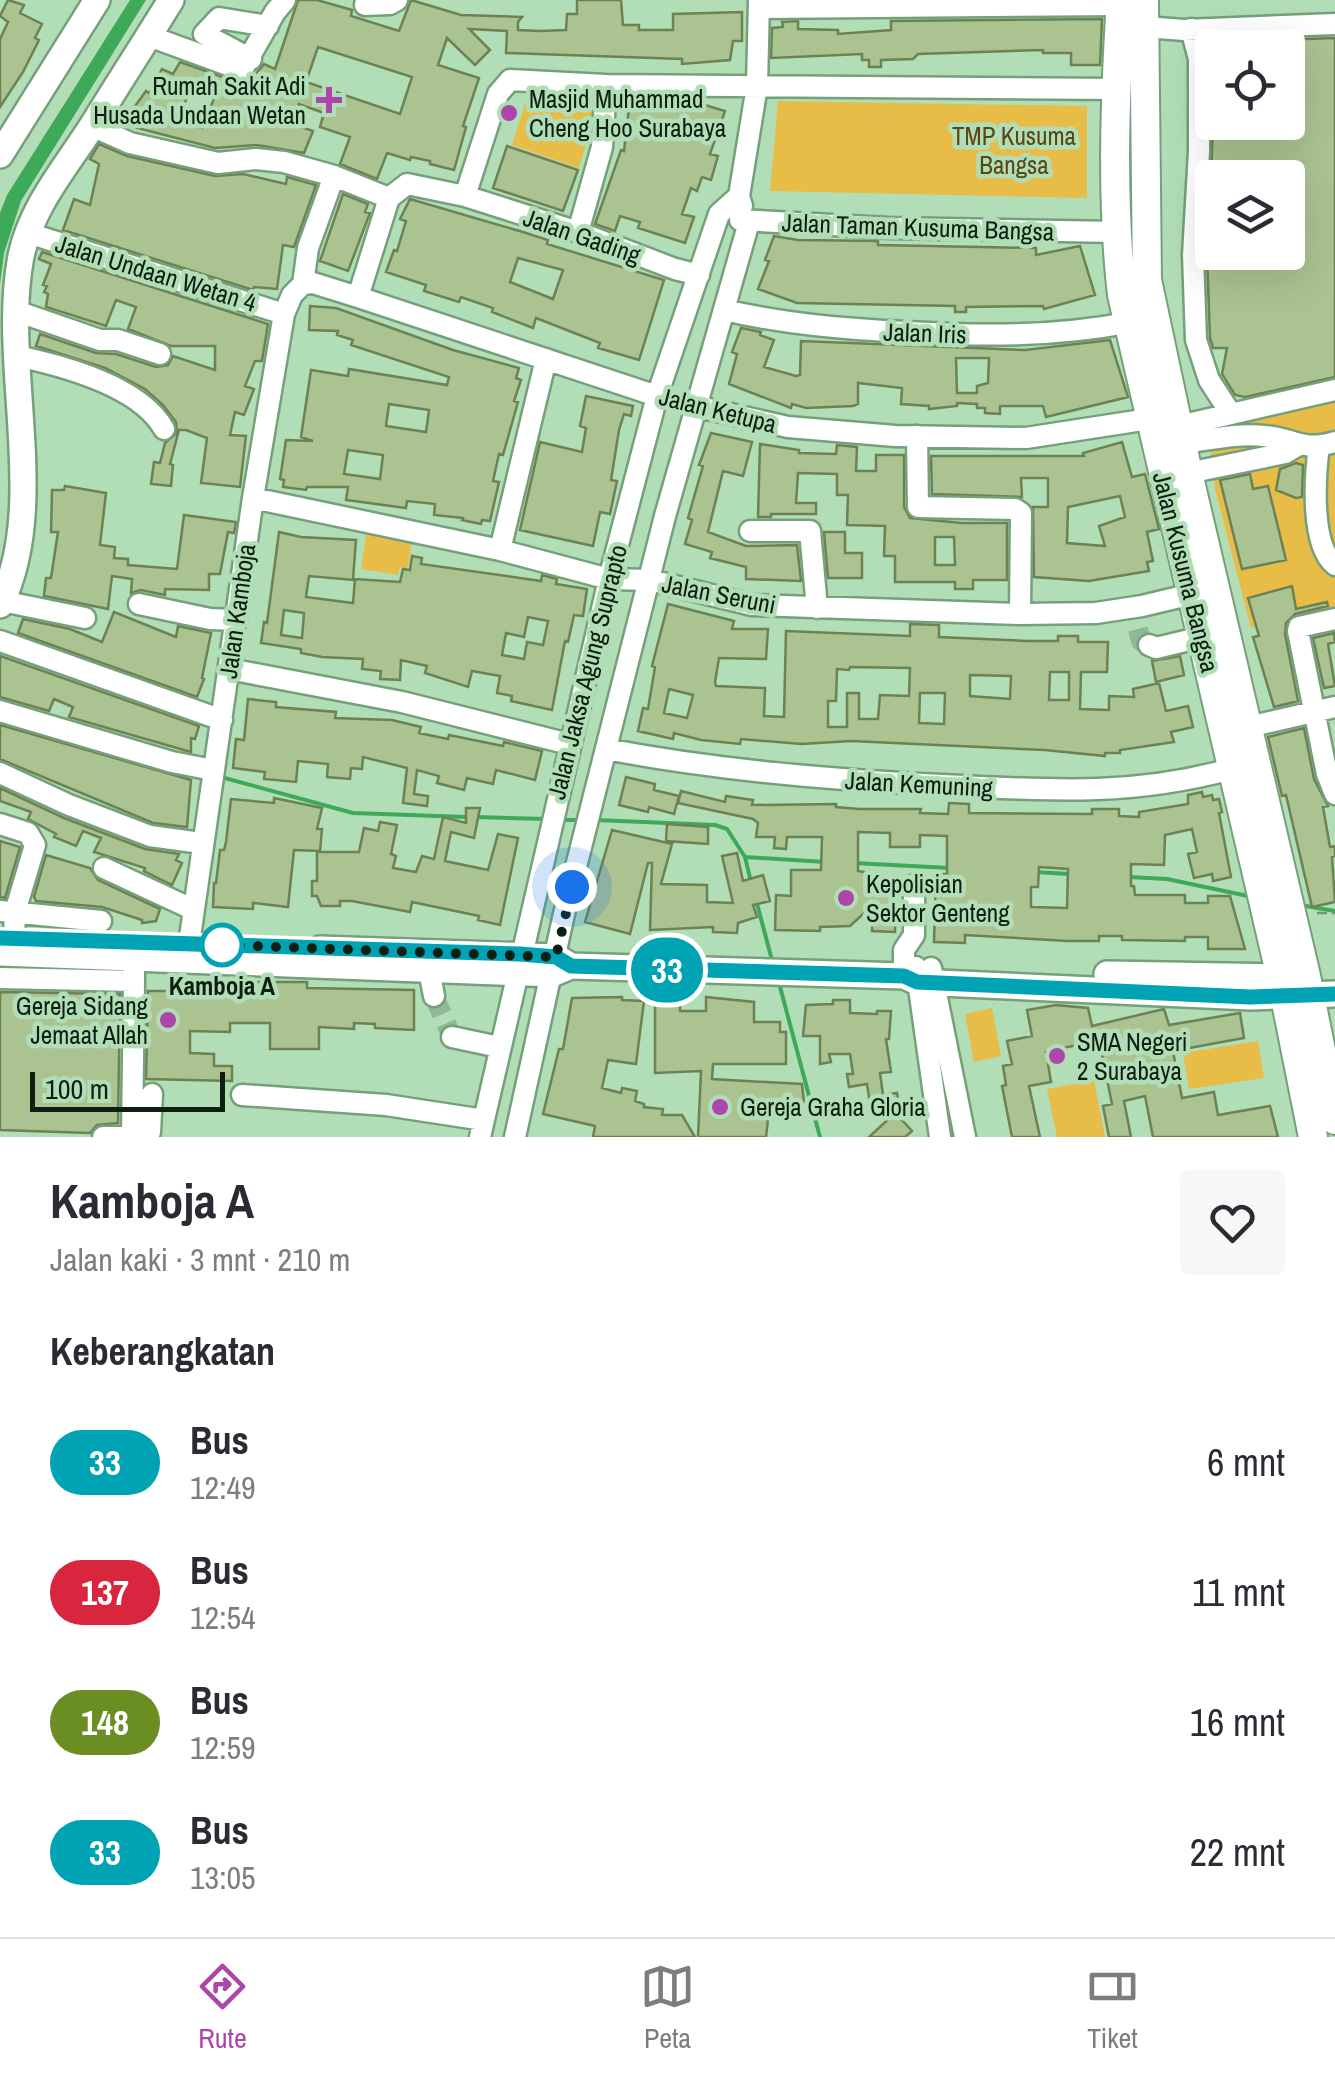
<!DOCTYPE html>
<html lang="id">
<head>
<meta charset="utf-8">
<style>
  :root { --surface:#fff; --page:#f7f7f7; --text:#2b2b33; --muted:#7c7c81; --line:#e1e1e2; --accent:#ad46aa }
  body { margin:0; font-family:"Archivo Narrow",sans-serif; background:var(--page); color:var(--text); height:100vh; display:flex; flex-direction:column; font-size:38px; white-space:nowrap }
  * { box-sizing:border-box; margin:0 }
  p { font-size:32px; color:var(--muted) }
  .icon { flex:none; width:55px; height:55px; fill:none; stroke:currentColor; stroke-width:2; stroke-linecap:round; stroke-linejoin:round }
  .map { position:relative; height:1137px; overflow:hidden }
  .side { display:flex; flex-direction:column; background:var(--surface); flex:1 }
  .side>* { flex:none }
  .badge { padding:0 20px; border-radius:32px; font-size:35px; line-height:65px }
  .fabs { position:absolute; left:1195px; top:30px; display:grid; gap:20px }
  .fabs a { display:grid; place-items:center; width:110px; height:110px; border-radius:10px; background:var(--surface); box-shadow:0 10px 40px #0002; font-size:50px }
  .scale { position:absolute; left:30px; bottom:25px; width:195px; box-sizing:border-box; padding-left:10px; border:5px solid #0e1f11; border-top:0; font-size:28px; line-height:35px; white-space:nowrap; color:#0e1f11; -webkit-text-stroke:8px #b1deb7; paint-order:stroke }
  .you { position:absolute; width:50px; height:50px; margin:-25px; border:8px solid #fff; border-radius:50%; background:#1a73e8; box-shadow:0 0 0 15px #1a73e833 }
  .map>.badge { position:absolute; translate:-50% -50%; box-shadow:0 0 0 5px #fff }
  h2 { padding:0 50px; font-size:38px; line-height:90px }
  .round { display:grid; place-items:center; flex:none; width:105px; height:105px; border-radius:10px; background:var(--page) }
  .headline { display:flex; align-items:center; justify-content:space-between; height:170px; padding:0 50px }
  h1 { font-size:48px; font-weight:700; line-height:75px }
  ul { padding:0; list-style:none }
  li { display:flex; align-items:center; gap:30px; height:130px; padding:0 50px }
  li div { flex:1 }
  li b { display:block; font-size:38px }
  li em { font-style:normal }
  li .badge { min-width:110px; font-weight:700; text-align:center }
  .tabs { display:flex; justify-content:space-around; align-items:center; height:140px; border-top:2px solid var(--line); background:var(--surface); font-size:28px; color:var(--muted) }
  .tabs a { display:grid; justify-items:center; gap:5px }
  .tabs .current { color:var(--accent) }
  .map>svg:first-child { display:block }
  .green { fill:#e7bd48 }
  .water { fill:#3eaa59 }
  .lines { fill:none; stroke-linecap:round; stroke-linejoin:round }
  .stream { stroke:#3eaa59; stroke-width:4 }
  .building { fill:#abc291; stroke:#6c8253; stroke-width:2.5; fill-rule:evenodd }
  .minor-tunnel { stroke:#90b896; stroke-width:20; stroke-dasharray:20 10; stroke-linecap:butt }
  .minor-casing { stroke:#75a07b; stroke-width:25 }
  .major-casing { stroke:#75a07b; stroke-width:30 }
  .highway-casing { stroke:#75a07b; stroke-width:32 }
  .path { stroke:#729477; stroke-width:2.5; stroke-dasharray:10 5; stroke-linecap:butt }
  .minor { stroke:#fff; stroke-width:20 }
  .major { stroke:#fff; stroke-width:25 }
  .highway { stroke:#fff; stroke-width:28 }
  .line-casing { stroke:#fff; stroke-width:22 }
  .line { stroke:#00a3b4; stroke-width:15 }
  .walk { stroke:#0e1f11; stroke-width:10; stroke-dasharray:0 18 }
  .poi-dot { fill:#ad46aa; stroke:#b1deb7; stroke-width:4 }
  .stop-dot { fill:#fff; stroke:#00a3b4; stroke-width:5 }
  .labels { text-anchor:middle; stroke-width:9; stroke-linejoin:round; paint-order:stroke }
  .poi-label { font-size:25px; fill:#0e1f11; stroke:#b1deb7; text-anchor:start }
  .park-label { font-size:25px; fill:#594711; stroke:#b1deb7 }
  .street-label { font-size:25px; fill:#0e1f11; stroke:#b1deb7 }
  .stop-label { font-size:25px; font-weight:bold; fill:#0e1f11; stroke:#b1deb7 }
</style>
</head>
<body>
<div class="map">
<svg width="1335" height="1137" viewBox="0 0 1335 1137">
  <rect width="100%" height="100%" fill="#b1deb7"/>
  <path class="green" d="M529,91L595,112L579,168L512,145Z
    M778,101L1087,106V198L770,191Z
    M1335,395V614L1251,628L1215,489L1209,432Z
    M367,531L412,538L408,568L400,567L398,575L361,569Z
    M992,1008L1001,1056L974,1062L965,1014Z
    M1258,1041L1264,1078L1189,1089L1183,1053Z
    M1094,1080L1105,1137H1057L1047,1089Z"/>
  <path class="water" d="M130,0H146L21,201L4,253L0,284V213L7,195Z"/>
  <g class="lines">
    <path class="stream" d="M221,777L353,813L466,817
      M476,817L546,819
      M561,820H581
      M596,820L715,825L727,829L745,857L751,882
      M745,857L825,862
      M854,863L950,868
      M1034,872L1070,874
      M1129,877L1167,879L1248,896
      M756,900L773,964
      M1300,905L1335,911
      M779,983L820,1137"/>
  </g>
  <path class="building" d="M8,0L24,5L20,13L42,24L35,38L39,40L23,72L0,107V39L8,22L0,16Z
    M298,0H317L352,10L351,16L399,31L411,0L461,15L522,17L518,22V30L540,31L566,30L567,14H577V0H621L623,25H639V30H673V14L742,12V41H733L730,60L682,64V59L506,53L507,31L469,29L490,50L475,65L447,38L438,65L479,78L463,126L466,127L454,170L430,164V161L411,157L410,160L387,153L377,179L340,164L350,137L320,127L324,113L299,104L292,124L313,131L304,153L257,145L215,148L122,124L146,91L149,93L162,69L173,74L180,62L243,84L250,81L264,64L275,69ZM318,47L412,77L400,114L306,82ZM192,84L216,94L202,128L179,118Z
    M1102,19L1100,65H1071V53H1043V50L918,54L913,59L881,60V67H869V60H862V54L771,58L772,28L783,27L782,22L798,21V29L838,30V34L891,30V21Z
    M1335,38V377L1245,397L1235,395L1222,374L1227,348H1213L1210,338L1207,255L1210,206H1212V252H1288V178H1211L1213,122H1288V48H1250L1251,41Z
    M630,99L692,101L725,111L710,154L718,156L711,180L702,177L697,191L691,188L682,214L694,217L685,243L638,228L640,222L620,216L615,231L595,224L621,150L624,151Z
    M99,144L127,156L215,176L243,174L286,184L287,177L316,185L294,247L283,245L277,289L254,287L253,290L63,230L74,199L90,205L99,164L90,159Z
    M507,146L578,170L563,211L493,188Z
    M343,194L368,204L365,212L370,213L348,271L320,261Z
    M410,199L523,232L548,240L547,244L664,280L639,360L598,348L600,343L536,318L533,328L492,312L493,308L461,297L459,302L424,291L426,285L386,272L394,250L397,251L406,221L400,219ZM518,258L563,270L553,299L510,282Z
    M774,236L798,240L878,241V245L1036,248V255L1080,246L1095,295L1044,309L1043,306L966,307V312H955V306L797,303L758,289L769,261L765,260Z
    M42,252L268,324L262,361H255L245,386L254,389L244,415L235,412L230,435L246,436L240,487L201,483L207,438L186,430H179L170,464L173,465L171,486L151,484L154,462L160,463L165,443L177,433L176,422L163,405L145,389L105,368L36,346L40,334L96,353L116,354L156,367L168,365L173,356L215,370V346H171L128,329L136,307L116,300L106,326L46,307L48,294L44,292L47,286L43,285L51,264L39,259Z
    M310,306L336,308L453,350L519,368L516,378L521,380L514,401L518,402L503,455L499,454L493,481L499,482L490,521L482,520L481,524L462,520L463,518L434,515L435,504L407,501L406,508L346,500L348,487H307L306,490L283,487L284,480L280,479L286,440L313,441L301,437L311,370L348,376L349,369L447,385L449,377L351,345L353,340L337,335L338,331L309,330ZM389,404L429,410L426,432L386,426ZM348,450L383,455L380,479L344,474Z
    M741,328L761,332L760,335L774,340L764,367L796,376L800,375L801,341L1025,350L1110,340L1128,397L1046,417L1043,406H1000V414L985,413V408H977V404L957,403V406L929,409V406L901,404L902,388L858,383V404L853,406L806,408L792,404L791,408L729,384L737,354L732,352ZM956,358H989L988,383L977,386V393H957Z
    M586,396L633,406L631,416L624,414L619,430L611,480L617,481L610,514L600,512L593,546L520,530L540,442L582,452L586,428L580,426Z
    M711,433L752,442L743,476L723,471L708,532L746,546L797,545L801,581L746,579V567L710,558L712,552L685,544L692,520L688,518L703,466L699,465Z
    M1122,442L1132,477L1145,474L1159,529L1147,532L1153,561L1147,562L1149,571L1089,581L1034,577L1033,507H1048V478H1021L1022,497L932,494L931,456H1084L1083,453ZM1120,496L1125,517L1099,526L1105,546L1067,543L1068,507Z
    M760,444L799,450V453L836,454L837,445L857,447L856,471H876V455H904V507L910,518L962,523H1007V580H973V589H955V582H895V556H884L885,526L847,525L848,495H837V474L798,473L796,503H816V514H771V517H758ZM935,537H954L955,565H935Z
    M1296,463L1303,465L1302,497L1296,498L1276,490L1280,469Z
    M1250,474L1253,489L1268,486L1286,560L1242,569L1220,480Z
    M65,486L106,493L100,545L115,547L114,558L128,559V565L177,569L184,515L236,522L234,533L228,532L220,574H209V590L165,589V595L141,590L131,593L132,579L112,576L108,609L44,596L46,578H51L58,532H51L52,490H64Z
    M279,532L301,537L356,540L353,580L309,576L306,597L353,603L355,579L400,582L403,569L410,570L412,556L422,558L421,564L541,581L542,575L557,579L556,584L587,589L583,616L574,615L568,642L565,641L552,710L511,701L512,696L497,693L500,676L472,671L468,687L425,673L427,666L401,660L400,680L380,679L381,671L362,669L363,659L322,657L301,653V649L261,643L264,622L267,623ZM284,610L304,613L302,638L281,635ZM528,617L548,621L543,645L527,642L524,659L502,655L506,633L524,637Z
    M824,532H845V553H862V578H828Z
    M1292,586L1296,609L1327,602L1328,606L1295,614L1286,623L1285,634L1298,701L1274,707L1253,637L1259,636L1248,598Z
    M668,604L734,621L732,629H768L766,659L719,658L715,682L716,686L765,688L764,716L784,717L786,631L910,636V624L939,625V637L1028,641H1058V636H1078V642H1108L1107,672H1081L1080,709L1109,710V696L1134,697L1133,689L1159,683L1166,711L1188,706L1193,727L1171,732L1174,742L1120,750V753H1105V756L1045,750L851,741L802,744L741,739L740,744L701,740L674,733L673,739L638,731L643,708L648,709L655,667L652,666ZM850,667L910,668L909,696L880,695L878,719H859V693H847V727H828V701H836L837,669L849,670ZM1050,672H1069V700H1049ZM970,675L1011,676L1010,699L970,696ZM669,689L693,695L687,718L664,713ZM920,693H945L944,724L919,723Z
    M114,612L176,637L178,626L211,633L202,678L204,679L197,697L18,633L23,619L70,629L102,642Z
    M1334,633L1335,642L1328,644L1335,686L1324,688L1313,638Z
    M0,656L199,726L195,739L191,738V752L69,717L73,707L54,699L49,711L0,697Z
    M1180,656L1184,675L1156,682L1152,661Z
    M248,699L276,702V707L336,712L335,718L392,720L421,727L419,733L448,739L449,735L503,746L504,742L542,751L535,780L496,770L493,784L467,778L464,790L437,783L439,776L417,770L414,794L428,796L427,806L403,803L407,768L363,757L362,769L351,768L350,779L327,777L328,764L298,761L296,782L264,779L265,772L233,768L236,739L244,740Z
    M0,725L191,780L187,827L153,823L0,759Z
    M1304,728L1314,779L1328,806L1323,807L1330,847L1335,846V856L1332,857L1335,902L1312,907L1286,795L1282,796L1268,737Z
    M626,777L655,784L654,790L679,796L674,814L649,807L648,812L619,805Z
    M0,788L64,818L145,849L179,854L176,860L182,863L172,885L144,871L145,868L94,852L101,838L83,831L76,846L54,837L56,834L28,819L31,812L0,801Z
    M681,791L725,802L726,796L753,800L752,805L836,804V807L859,809H921L920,813L948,814L949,803L969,804V813L1092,814V809H1119V816L1139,817V812L1188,804V795L1202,792L1203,797L1212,795L1213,800L1219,799L1222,812L1219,813L1231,877L1213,881L1212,874L1194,878L1188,854L1197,852L1192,829L1165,835L1164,865L1131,864V886H1134L1135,895H1185V903H1208V896H1230L1245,949H1208V937H1185V941L1122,940V936H1099V941H1067L965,935V943L934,942L936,874H947V836L920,835V847H890V833L858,832V871L882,875L881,894H896L895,932L872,931L873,905L850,926L820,927V931L775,930L776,895L791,896V870H821L822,837H787L786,849L774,848L775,837H756L758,823L753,819L678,803ZM1039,867L1068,869L1067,908L1031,907V887H1038Z
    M274,798L322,808L317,829H322L320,851L294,850L288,907L253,903V909L213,907L214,883H216L220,850H224L226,842L231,799L274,803Z
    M466,808H480L474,838L451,832L445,861L488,870L498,834L518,838L500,925L478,920L479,916L412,902L410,912L352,901H340V906H321L317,896H312V881H317V852H359L364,828L378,831L380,822L397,825L391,854L396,856L393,868L416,872L422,856L434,859L443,817L466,823Z
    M667,824L708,827V844L666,841Z
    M612,830L672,844L661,884L707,885V902L733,903L722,856L737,853L743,881L763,875L770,901L753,905L757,917L738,923L737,933L713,932V927L650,930L652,863H648L630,934L585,922Z
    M0,841L20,847L5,898L0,897Z
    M46,855L90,868L98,880L160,909L156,921L142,923V920L102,907L36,901L34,897Z
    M245,982H307V988L414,990V1030L375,1028V1024L354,1023V1029L319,1027V1049H270V1023H230V1032L190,1031V1053L214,1054V1066H232V1081L146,1079L148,991H199V984Z
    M0,992L120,994L118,1123L97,1125L90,1133L0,1130Z
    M622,997V1000L644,1001L636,1064L608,1060L602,1088L621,1093L622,1088L637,1091L635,1101L644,1104V1107L663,1109L662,1115H682L695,1137H593L595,1126L543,1114L559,1049H563L572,998Z
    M706,997L754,1002V1022H780V1032H786V1064H713L712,1079L802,1084L804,1102L792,1107V1104L770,1102L766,1137H698L701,1071L655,1073V998H680V1011H706Z
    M833,1000H850V1013L877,1014V1011H891L889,1039H886L891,1072L880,1073L883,1095L897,1093L901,1119L912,1131L905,1137H869L894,1114L872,1117L867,1084L849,1087L847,1074H853L850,1054H829L831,1062L820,1064V1036H803L806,1005L833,1004Z
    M1056,1005L1088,1008L1092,1026L1164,1009L1169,1025L1240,1013L1244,1038L1173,1051L1182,1098L1214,1092L1218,1115L1270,1106L1278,1137H1153L1145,1096L1124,1101L1131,1137H1109L1103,1106L1112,1104L1099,1040L1046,1052L1051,1082L1029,1086L1040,1137H1012L1002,1086L1006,1085L1003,1066L1012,1064L1007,1041L1032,1036L1027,1010Z"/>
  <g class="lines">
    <path class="minor-tunnel" d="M1138,629L1141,641L1149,645
      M434,996L452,1037"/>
    <defs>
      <path id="minor" d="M366,0L365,5L390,4L397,0
        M759,8L1121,5
        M1145,27L1184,30L1335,24
        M1191,29L1199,59V151L1193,255L1196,340L1209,380L1231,414L1335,390
        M149,36L242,70L275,12L285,0
        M251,59L204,34L219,18L268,26
        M92,126L130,143L218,163L256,159L284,162L334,176L389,198
        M465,196L578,232L675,269L699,275
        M742,206L739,196L757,86L759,0
        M740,220L889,228L1118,232
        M578,232L602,147L606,85
        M28,233L284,314
        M303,284L313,283L358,297L657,396
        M303,284L308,248L334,176
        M358,297L389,198L407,184L465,196L498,94L510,80L606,85L1118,89
        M724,310C785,324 844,329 906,332C981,336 1053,337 1127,323
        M16,311L100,340H118L160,354
        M17,356C64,366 140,386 164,429
        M695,406L788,427L895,436L1026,438L1149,419
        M1179,426L1231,414
        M917,436L918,507L1015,509L1021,513L1020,614
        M1183,443C1209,440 1237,433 1264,436C1295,438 1300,452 1335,442
        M1319,446C1315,476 1310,545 1335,565
        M1188,473L1285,453L1297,446
        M253,498L500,550L609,579L650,580L752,605L1020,614L1096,613L1142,606L1192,594
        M750,531H810L817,608
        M500,550L546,359
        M2,601L85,618
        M139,604L210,619L236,620
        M1335,619L1299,627L1298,631L1327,774L1335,794
        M0,641L222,720
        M1149,645L1156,648L1202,637
        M229,669L402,702L569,744
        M0,711L172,762L213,770
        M1248,727L1335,707
        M606,749C716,770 830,780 942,785C1046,790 1128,797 1231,769
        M0,773L69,805L150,836L201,843
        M0,824L28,833L35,845L15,912L14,938
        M104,868L192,909
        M0,911L101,921
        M189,944L253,498L284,314L292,295L303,284
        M916,967L940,1137
        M931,968L965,1137
        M429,970L434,996
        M904,976V950L914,935V885
        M0,978L134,981V957
        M452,1037L499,1047
        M242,1095L386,1105L484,1120
        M132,1136L134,981
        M103,1137H144L150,1132L152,1094
        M480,1137L609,579L657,396L719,214L739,196
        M515,1137L564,914L665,516L749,222"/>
      <path id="major" d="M0,155L97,0
        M0,605C50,504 0,365 21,256C32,205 67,166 94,123C119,82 146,41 171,0
        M320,949L556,957L571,966
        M0,953L552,974L571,966L904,976L917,982L1250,997L1335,994
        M1107,974L1281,977L1296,982"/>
      <path id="highway" d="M1121,0C1115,95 1111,200 1122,295L1281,977L1313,1137
        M1144,0L1147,280L1188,473L1306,976L1335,1120"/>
    </defs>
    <use href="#minor" class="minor-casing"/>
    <use href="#major" class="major-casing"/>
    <use href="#highway" class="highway-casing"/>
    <path class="path" d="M1317,913H1335"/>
    <use href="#minor" class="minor"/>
    <use href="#major" class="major"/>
    <use href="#highway" class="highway"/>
  </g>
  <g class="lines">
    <defs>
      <path id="line" d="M0,938L520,954L556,957L571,966L904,976L917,982L1250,997L1335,994"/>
    </defs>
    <use href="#line" class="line-casing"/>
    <use href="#line" class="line"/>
    <path class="walk" d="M222,945L556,957L572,887"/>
  </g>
  <g class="poi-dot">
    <path d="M324 85h10v10h10v10h-10v10h-10v-10h-10v-10h10z"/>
    <circle cx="509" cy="113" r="10"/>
    <circle cx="846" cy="898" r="10"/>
    <circle cx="168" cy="1020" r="10"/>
    <circle cx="1057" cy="1056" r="10"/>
    <circle cx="720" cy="1107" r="10"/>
  </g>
  <circle class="stop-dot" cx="222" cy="945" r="20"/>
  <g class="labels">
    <g class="poi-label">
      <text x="306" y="95" text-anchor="end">Rumah Sakit Adi<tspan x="306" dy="29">Husada Undaan Wetan</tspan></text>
      <text x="529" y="108">Masjid Muhammad<tspan x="529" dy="29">Cheng Hoo Surabaya</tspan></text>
      <text x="866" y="893">Kepolisian<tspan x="866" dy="29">Sektor Genteng</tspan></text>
      <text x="148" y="1015" text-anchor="end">Gereja Sidang<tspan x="148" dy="29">Jemaat Allah</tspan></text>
      <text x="1077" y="1051">SMA Negeri<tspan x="1077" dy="29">2 Surabaya</tspan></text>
      <text x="740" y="1116">Gereja Graha Gloria</text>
    </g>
    <g class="park-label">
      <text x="1014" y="145">TMP Kusuma<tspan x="1014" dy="29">Bangsa</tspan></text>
    </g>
    <g class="street-label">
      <text transform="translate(918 227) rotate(2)" y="9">Jalan Taman Kusuma Bangsa</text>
      <text transform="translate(582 236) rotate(19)" y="9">Jalan Gading</text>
      <text transform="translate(156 273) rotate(17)" y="9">Jalan Undaan Wetan 4</text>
      <text transform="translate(925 333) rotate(2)" y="9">Jalan Iris</text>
      <text transform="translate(718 410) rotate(14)" y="9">Jalan Ketupa</text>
      <text transform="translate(1186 572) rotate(76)" y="9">Jalan Kusuma Bangsa</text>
      <text transform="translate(719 594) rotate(11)" y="9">Jalan Seruni</text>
      <text transform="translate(237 611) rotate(-82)" y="9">Jalan Kamboja</text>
      <text transform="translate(587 672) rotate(-76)" y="9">Jalan Jaksa Agung Suprapto</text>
      <text transform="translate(919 784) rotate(3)" y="9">Jalan Kemuning</text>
    </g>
    <g class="stop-label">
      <text x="222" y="995">Kamboja A</text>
    </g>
  </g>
</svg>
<div class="fabs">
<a><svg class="icon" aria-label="locate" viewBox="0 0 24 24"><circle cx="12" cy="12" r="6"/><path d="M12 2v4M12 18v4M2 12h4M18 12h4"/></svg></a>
<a><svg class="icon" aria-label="layers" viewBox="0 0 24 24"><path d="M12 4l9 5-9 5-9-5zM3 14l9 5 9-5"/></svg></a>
</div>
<div class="scale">100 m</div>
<div class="you" style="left:572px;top:887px"></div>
<b class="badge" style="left:667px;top:970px;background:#00a3b4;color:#fff">33</b>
</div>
<section class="side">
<div class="headline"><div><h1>Kamboja A</h1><p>Jalan kaki · 3 mnt · 210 m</p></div><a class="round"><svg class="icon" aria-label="heart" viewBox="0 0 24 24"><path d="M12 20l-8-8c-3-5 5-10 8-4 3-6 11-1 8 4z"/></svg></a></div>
<h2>Keberangkatan</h2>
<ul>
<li><span class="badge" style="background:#00a3b4;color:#fff">33</span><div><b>Bus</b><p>12:49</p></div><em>6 mnt</em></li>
<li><span class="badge" style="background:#d7263d;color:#fff">137</span><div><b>Bus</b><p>12:54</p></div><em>11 mnt</em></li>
<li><span class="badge" style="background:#6b8e23;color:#fff">148</span><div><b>Bus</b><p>12:59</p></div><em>16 mnt</em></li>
<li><span class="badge" style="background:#00a3b4;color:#fff">33</span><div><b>Bus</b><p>13:05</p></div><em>22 mnt</em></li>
</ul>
</section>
<nav class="tabs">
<a class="current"><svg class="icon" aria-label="directions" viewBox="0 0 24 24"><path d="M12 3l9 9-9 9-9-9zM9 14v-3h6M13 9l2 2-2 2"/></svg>Rute</a>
<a><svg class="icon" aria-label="map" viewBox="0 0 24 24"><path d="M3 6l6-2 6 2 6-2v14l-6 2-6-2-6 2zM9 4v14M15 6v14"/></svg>Peta</a>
<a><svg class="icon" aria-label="tickets" viewBox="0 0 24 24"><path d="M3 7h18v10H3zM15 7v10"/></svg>Tiket</a>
</nav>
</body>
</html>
